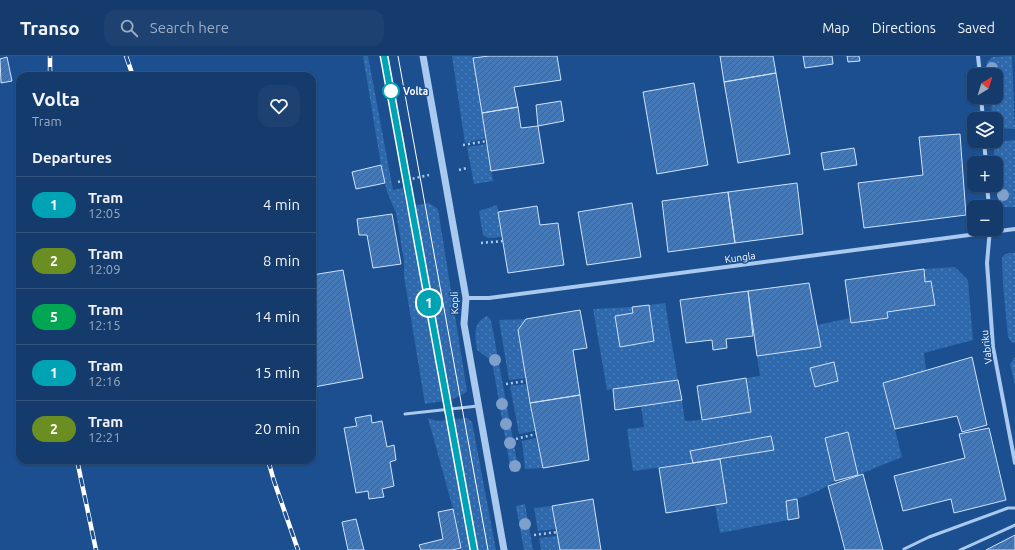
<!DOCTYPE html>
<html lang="en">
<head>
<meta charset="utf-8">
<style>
  :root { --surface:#143b6b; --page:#1d4271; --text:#f1f3f6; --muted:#9dadc1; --line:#33557e }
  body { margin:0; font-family:Ubuntu,sans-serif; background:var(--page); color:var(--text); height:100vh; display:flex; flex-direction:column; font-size:15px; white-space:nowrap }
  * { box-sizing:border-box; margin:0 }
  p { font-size:13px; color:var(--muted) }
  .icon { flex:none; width:22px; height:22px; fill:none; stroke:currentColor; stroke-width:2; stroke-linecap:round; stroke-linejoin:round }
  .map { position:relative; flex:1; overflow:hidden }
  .side { position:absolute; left:16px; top:16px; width:300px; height:392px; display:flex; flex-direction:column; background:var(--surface); border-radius:12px; box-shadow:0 1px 3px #0004,0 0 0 1px var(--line) }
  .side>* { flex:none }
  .badge { padding:0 8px; border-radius:13px; font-size:14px; line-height:26px }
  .needle { width:26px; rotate:38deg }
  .buttons { position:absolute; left:967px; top:12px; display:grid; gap:8px }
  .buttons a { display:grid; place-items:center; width:36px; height:36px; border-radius:8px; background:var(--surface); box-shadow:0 1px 3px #0004,0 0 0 1px var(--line); font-size:20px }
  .map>.badge { position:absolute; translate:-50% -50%; box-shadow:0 0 0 2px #fff }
  h2 { padding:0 16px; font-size:15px; line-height:36px }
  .round { display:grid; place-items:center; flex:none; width:42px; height:42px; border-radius:12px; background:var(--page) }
  .headline { display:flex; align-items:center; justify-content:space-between; height:68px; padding:0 16px }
  h1 { font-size:19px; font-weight:600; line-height:30px }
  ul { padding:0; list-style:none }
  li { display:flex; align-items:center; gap:12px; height:56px; padding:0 16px; border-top:1px solid var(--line) }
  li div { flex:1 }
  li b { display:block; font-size:15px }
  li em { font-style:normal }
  li .badge { min-width:44px; font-weight:700; text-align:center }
  header { display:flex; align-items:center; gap:24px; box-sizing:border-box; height:56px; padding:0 20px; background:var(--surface); border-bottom:1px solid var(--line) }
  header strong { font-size:19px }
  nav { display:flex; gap:22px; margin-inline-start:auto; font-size:14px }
  .search { width:280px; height:36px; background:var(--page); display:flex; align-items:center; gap:10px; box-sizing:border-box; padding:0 14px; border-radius:12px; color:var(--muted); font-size:15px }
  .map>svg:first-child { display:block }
  .grass { fill:url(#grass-dots) }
  .building { fill:url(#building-hatch); stroke:#cfe3fa }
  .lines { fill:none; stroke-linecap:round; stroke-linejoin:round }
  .path { stroke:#a9c9ee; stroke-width:2.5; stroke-dasharray:2 3; stroke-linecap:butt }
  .service { stroke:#a9c9ee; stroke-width:3 }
  .minor { stroke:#a9c9ee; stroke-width:4 }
  .tertiary { stroke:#a9c9ee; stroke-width:7 }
  .tram { stroke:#fff; stroke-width:1 }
  .rail-casing { stroke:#fff; stroke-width:4.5 }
  .rail { stroke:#1b4f8f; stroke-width:3; stroke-dasharray:9; stroke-linecap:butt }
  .tree { fill:#7ea0ca }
  .line-casing { stroke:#fff; stroke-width:9 }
  .line { stroke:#00a3b4; stroke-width:6 }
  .stop-dot { fill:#fff; stroke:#00a3b4; stroke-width:2 }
  .labels { text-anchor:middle; stroke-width:3; stroke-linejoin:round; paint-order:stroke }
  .stop-label { font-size:10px; font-weight:bold; fill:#fff; stroke:#1b4f8f; text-anchor:start }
  .street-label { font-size:10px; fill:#fff; stroke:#1b4f8f }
</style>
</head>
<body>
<header>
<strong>Transo</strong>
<div class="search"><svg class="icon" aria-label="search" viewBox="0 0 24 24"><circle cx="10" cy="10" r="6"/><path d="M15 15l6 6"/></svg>Search here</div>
<nav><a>Map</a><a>Directions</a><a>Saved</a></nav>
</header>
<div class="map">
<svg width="1015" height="494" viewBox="0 0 1015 494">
  <defs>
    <pattern id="grass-dots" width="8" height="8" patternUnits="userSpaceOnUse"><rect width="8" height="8" fill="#2e69ad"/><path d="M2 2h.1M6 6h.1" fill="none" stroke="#4d80b9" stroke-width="1.8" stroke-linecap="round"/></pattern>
    <pattern id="building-hatch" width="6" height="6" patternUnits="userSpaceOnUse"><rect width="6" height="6" fill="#4478b7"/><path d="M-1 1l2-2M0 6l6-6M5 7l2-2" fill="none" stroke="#486282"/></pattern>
  </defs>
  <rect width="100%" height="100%" fill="#1b4f8f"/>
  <path class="grass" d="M363,0H368L393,134L403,132L406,151L429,147L438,153L467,335C460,344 435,346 425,348L404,220V205L396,157L387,136L381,109Z
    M452,0H472L473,2L486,82L465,87Z
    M1012,0L1015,73L996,72V63H992L991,41H996V19H989L987,6L992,1Z
    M1015,84V151H999L994,93L999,86Z
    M487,88L493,125L474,128L467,91Z
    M497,149L502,181L488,182L483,179L479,155Z
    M1009,197H1015V286L1012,287L1008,281L1003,229L1002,202L1004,199Z
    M955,211L968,224L973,284L924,297L926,314L883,327L902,401L858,419L848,376L825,382L835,425C823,434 801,443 786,445L788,464L720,477L715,449L727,447L720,403L773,394L771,380L691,395L693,407L633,415L627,373L644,371L641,350L682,344L685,365L702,364L751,356L746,322L760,320L757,300L821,291L817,269L850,262L851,267L888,262L887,256L934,249L931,225L925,226L924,213Z
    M665,247L678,324L607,334L593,253L633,251V257L615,260L620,291L654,285L649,249Z
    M487,260L491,264L519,416H511L492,305L477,294C475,280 472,267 487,260Z
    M526,263L518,274L526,322L509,324L499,264Z
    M1015,301V329L1010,308Z
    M526,328L535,375L519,378L510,330Z
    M428,362L437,365L467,362L472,366L496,494H461L453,453Z
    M536,382L543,412L525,413L522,385Z
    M525,448L533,494H524L516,450Z
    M552,450L556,473L538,475L534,452Z
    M557,480L560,494H541L539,482Z"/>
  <path class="building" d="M489,0H557L561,24L514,31L518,51L482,57L473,2Z
    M720,0H773L776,17L724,26Z
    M803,0H832L833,8L805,12Z
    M847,0H859L860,5L848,6Z
    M7,1L12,25L1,27L0,3Z
    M776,17L790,98L738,107L724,26Z
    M694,27L708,109L657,118L643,36Z
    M561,45L564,65L538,70L536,49Z
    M518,51L521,72L538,70L544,107L491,115L482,57Z
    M960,78L966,159L864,172L858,127L923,119L919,81Z
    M854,92L857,109L824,114L821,97Z
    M381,109L385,127L356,133L352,116Z
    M797,127L803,178L735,187L728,136Z
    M728,136L735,187L668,196L662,145Z
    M632,147L641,201L587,209L578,156Z
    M537,150L540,169L558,167L564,209L508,217L498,156Z
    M392,158L401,208L373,212L367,179H359L357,163Z
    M924,213L925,226L931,225L935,249L887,256L888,262L851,267L845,224Z
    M343,214L363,322L314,331L312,321V219Z
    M809,227L821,291L757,300L748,235Z
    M748,235L753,280L726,283L727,292L713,294L712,284L686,287L680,244Z
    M649,249L654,285L620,291L615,260L633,257L632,251Z
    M580,254L587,292L573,294L580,339L530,347L518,274L526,263Z
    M972,301L987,369L962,376L957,360L895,373L883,327Z
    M834,306L838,325L815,331L810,312Z
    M746,322L751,356L702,364L697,330Z
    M678,324L682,344L615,354L613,333Z
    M580,339L589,404L543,412L530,347Z
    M371,359L372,367L382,365L387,391L394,389L396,404L390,406L394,430L382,433L384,441L369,443L368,435L356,437L344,372L357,370L355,362Z
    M989,372L1006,444L954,457L951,443L903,455L894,420L965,402L959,378Z
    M848,376L858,419L835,425L825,382Z
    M771,380L774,394L693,407L690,395Z
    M720,403L727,447L666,457L659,412Z
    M863,418L883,494H845L828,430Z
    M593,443L601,494H560L552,450Z
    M797,443L799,462L788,464L786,445Z
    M453,453L461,492L452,494H421L419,489L443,483L438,456Z
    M356,463L364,494H348L342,466Z
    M1015,479V494H986Z"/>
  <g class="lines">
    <path class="path" d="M463,89L487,85
      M459,114L467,112
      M398,126L429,119
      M481,187L503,185
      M506,328L526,325
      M516,383L536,378
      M534,479L557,476"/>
    <path class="service" d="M405,358L478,350
      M904,493L929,481L1008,452H1015
      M960,494L1015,469"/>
    <path class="minor" d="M978,0L980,19
      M981,41L983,63
      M984,85L986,107
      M987,129L989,151
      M990,173L987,207L993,291L1015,407
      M466,242H489L1015,173"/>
    <path class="tertiary" d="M423,0L466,242L464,268L504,494"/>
    <path class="tram" d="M384,0L474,494
      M398,0L488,494"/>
    <defs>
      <path id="rail" d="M126,0L133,20
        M50,20V0
        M77,404L96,494
        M268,404L274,425L298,494"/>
    </defs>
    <use href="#rail" class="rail-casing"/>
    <use href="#rail" class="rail"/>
  </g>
  <g class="tree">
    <circle cx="992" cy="12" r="6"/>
    <circle cx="1003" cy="139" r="6"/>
    <circle cx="495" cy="304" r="6"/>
    <circle cx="502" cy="348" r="6"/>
    <circle cx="506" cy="368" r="6"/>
    <circle cx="510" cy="387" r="6"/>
    <circle cx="515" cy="410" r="6"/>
    <circle cx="525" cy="468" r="6"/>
  </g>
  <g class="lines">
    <defs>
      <path id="line" d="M384,0L474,494"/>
    </defs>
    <use href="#line" class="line-casing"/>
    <use href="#line" class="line"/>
  </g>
  <circle class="stop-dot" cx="391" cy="35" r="8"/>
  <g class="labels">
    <g class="stop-label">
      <text x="403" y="39">Volta</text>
    </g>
    <g class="street-label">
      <text transform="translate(740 201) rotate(-8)" y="4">Kungla</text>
      <text transform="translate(454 247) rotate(-91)" y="4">Kopli</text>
      <text transform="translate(986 291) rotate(-97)" y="4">Vabriku</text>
    </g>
  </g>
</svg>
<div class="buttons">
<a><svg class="needle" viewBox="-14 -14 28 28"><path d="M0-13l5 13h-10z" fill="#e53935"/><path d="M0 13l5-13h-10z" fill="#9dadc1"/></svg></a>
<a><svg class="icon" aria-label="layers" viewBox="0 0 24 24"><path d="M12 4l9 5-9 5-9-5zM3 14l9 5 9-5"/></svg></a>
<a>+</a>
<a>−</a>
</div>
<b class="badge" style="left:429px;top:247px;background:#00a3b4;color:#fff">1</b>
<section class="side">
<div class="headline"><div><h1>Volta</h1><p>Tram</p></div><a class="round"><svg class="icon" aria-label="heart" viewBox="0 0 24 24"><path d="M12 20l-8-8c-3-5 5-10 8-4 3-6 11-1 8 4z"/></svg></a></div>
<h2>Departures</h2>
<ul>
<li><span class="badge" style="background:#00a3b4;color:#fff">1</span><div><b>Tram</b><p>12:05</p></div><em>4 min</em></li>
<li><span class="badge" style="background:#6b8e23;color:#fff">2</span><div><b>Tram</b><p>12:09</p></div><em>8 min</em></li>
<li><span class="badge" style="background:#00a651;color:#fff">5</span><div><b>Tram</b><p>12:15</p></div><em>14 min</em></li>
<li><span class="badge" style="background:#00a3b4;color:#fff">1</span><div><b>Tram</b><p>12:16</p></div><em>15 min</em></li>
<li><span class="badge" style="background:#6b8e23;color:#fff">2</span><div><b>Tram</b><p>12:21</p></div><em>20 min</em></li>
</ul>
</section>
</div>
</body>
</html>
